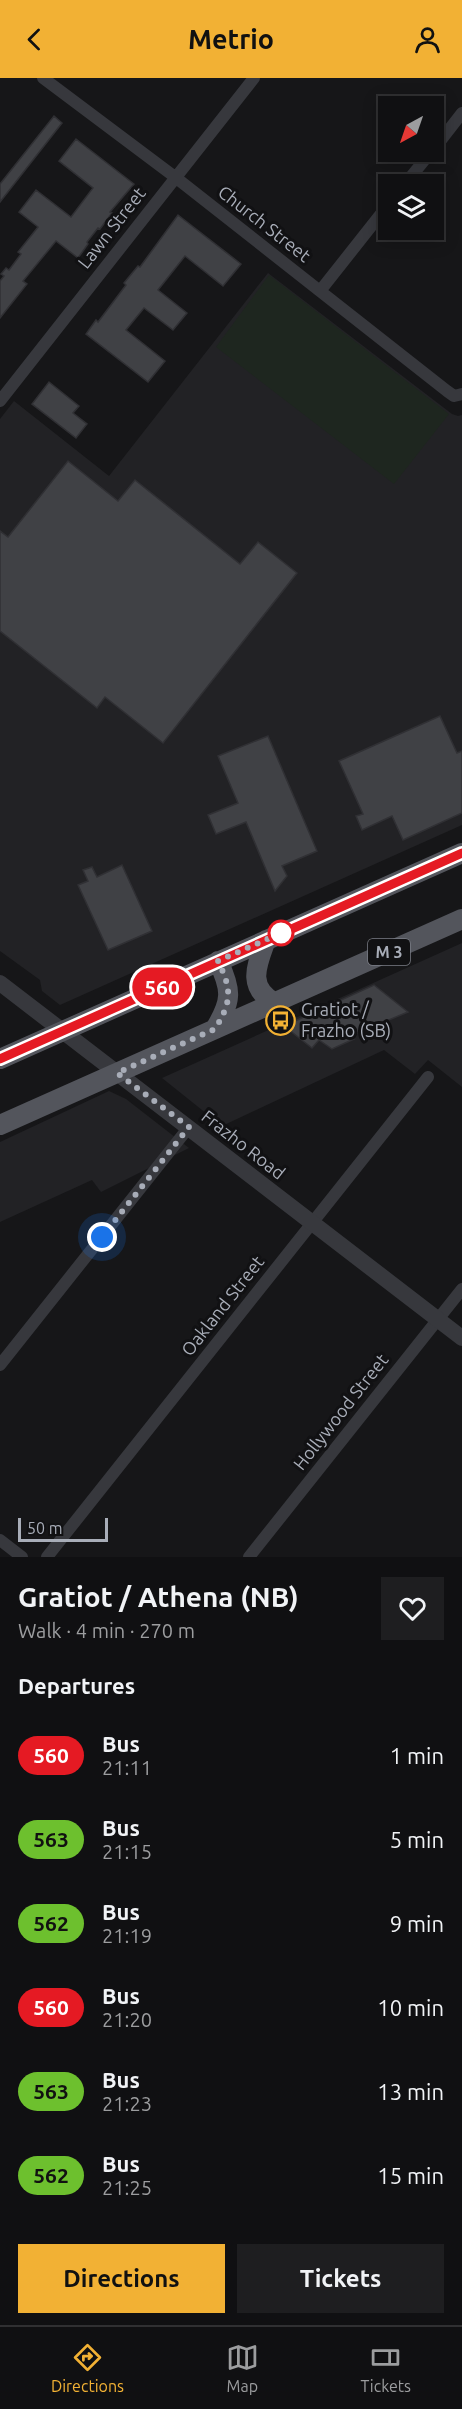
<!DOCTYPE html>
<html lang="en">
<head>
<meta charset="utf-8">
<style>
  :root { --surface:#101012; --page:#1e1e20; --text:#f1f3f6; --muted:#9c9d9f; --line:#303032; --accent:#f2b134 }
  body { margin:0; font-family:Ubuntu,sans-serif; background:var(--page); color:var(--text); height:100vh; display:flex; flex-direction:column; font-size:22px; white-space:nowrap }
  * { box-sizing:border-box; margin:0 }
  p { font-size:20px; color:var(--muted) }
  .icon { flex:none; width:33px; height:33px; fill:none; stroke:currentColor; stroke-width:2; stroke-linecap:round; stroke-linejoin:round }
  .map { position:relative; height:1479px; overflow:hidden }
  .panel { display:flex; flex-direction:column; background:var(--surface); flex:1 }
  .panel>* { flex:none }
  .badge { padding:0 12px; border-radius:20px; font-size:21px; line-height:39px }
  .needle { width:39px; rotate:220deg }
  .buttons { position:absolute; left:378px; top:18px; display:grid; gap:12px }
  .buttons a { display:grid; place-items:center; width:66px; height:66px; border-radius:0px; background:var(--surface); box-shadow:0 3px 15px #0003,0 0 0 2px var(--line); font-size:30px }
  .scale { position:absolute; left:18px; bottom:15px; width:90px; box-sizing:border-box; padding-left:6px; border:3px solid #a8adb8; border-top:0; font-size:16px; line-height:21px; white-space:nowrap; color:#a8adb8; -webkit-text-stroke:4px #111113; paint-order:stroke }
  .you { position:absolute; width:30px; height:30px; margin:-15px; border:4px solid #fff; border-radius:50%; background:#1a73e8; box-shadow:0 0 0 9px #1a73e833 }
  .map>.badge { position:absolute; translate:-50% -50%; box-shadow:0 0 0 3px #fff }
  h2 { padding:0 18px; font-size:22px; line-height:54px }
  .round { display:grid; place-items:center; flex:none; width:63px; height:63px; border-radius:0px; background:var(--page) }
  .headline { display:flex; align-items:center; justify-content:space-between; height:102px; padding:0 18px }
  h1 { font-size:28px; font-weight:700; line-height:45px }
  .button { display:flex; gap:12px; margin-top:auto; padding:12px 18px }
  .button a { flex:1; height:69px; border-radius:0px; background:var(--accent); color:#111; font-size:24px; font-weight:700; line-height:69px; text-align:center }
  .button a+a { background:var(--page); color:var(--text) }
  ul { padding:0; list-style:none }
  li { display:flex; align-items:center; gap:18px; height:84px; padding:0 18px }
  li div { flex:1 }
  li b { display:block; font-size:22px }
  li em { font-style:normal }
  li .badge { min-width:66px; font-weight:700; text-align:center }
  header { display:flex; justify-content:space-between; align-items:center; height:78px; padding:0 18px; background:var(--accent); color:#111; font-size:27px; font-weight:700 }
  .tab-bar { display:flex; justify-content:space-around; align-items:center; height:84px; border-top:2px solid var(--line); background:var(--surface); font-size:16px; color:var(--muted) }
  .tab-bar a { display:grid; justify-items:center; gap:3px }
  .tab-bar .on { color:var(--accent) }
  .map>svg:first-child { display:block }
  .built { fill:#222225 }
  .green { fill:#1e261f }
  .building { fill:#404145; stroke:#303034; stroke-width:1.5 }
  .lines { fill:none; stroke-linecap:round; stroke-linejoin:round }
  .minor { stroke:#37383d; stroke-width:12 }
  .tertiary { stroke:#37383d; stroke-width:16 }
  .primary { stroke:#53555c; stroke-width:20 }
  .line-casing { stroke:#fff; stroke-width:14 }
  .line { stroke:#e51a23; stroke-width:9 }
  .walk { stroke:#a8adb8; stroke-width:6; stroke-dasharray:0 10.8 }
  .stop-dot { fill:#fff; stroke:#e51a23; stroke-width:3 }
  .labels { text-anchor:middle; stroke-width:6; stroke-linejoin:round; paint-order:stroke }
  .shield { fill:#111113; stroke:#7b7e86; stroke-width:1.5 }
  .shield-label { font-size:16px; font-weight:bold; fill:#a8adb8 }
  .street-label { font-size:18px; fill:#a8adb8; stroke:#111113 }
  .poi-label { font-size:18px; fill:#a8adb8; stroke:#111113; text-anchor:start }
</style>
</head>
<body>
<header><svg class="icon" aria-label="back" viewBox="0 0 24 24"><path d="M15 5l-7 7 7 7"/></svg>Metrio<svg class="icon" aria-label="person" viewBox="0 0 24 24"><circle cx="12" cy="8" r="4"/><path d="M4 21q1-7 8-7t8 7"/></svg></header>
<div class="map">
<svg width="462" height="1479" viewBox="0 0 462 1479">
  <rect width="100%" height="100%" fill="#161618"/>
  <path class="built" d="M268,195L452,336L458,338L462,337V747L60,927L42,913L40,902L0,873V341L14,323L109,398Z
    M462,865V1009L428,982L415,996L384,972L222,1048L162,1000Z
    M109,1013L126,1021L189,1070L101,1114L92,1102L0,1144V1064Z"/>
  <path class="green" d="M269,197L449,336L394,406L216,269Z"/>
  <path class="building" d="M54,38L62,45L0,124V106Z
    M76,61L134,106L110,134L112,135L100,151L98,150L87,164L88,166L78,180L56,163L23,203L27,206L0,240V203L4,198L1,196L6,190L9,192L21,176L18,174L38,149L19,134L36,112L71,139L93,110L59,83Z
    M178,137L241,186L223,208L185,178L158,212L187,235L173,252L144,230L126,252L165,283L148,304L86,256L96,242L98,244L126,207L124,205L138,188L140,189Z
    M49,304L79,328L73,335L87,346L76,360L32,326Z
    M68,383L118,423L135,402L240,486L258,464L297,495L163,665L105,619L97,630L0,553V453L8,459Z
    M440,638L457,675L462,673V735L403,762L392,738L362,752L356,738L363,736L339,683Z
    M268,658L317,773L282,788L287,798L275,813L246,744L216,756L208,737L238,725L218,678Z
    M122,787L152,853L108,872L78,807L88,803L83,792L92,789L97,799Z
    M374,907L408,934L350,958L354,961L332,971L319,962L312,970L284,948Z"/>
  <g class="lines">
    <path class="minor" d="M43,0L175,99L447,313L454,318L462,316
      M434,71L462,35
      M405,106L431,74
      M320,213L388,127
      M0,323L254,0
      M0,1287L189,1049
      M0,1462L22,1479
      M47,1479L428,999
      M249,1479L462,1211"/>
    <path class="tertiary" d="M0,905L462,1260"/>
    <path class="primary" d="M266,862C257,887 246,909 275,925
      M215,951C232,923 232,912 218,883
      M0,981L462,775
      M0,1047L462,841"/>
  </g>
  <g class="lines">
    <defs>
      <path id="line" d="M0,981L462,775"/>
    </defs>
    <use href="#line" class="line-casing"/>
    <use href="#line" class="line"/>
    <path class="walk" d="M102,1159L189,1049L117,995L215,951C232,923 232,912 218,883L281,855"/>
  </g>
  <defs>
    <symbol id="bus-ring" viewBox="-11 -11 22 22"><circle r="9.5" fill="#111113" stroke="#f2b134" stroke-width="1.5"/><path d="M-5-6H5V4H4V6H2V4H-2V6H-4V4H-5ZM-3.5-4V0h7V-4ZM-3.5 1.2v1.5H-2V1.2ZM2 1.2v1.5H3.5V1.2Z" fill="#f2b134"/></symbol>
  </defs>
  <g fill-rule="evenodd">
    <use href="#bus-ring" x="264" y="926" width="33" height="33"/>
  </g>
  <circle class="stop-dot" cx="281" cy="855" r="12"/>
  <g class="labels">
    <rect class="shield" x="368" y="861" width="42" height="26" rx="4.5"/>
    <g class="shield-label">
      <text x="389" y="880">M 3</text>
    </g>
    <g class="street-label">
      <text transform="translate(264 146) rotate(38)" y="6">Church Street</text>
      <text transform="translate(112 150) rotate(-52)" y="6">Lawn Street</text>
      <text transform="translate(243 1067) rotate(38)" y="6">Frazho Road</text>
      <text transform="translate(223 1228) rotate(-52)" y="6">Oakland Street</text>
      <text transform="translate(341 1334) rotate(-52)" y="6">Hollywood Street</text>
    </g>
    <g class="poi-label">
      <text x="301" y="938">Gratiot /<tspan x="301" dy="21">Frazho (SB)</tspan></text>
    </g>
  </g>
</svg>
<div class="buttons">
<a><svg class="needle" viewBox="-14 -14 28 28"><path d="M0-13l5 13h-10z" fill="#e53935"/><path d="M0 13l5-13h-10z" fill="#9c9d9f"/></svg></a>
<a><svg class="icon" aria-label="layers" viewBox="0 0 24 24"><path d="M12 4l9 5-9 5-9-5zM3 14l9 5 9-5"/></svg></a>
</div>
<div class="scale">50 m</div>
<div class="you" style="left:102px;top:1159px"></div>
<b class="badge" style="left:162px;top:909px;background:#e51a23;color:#fff">560</b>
</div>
<section class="panel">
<div class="headline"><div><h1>Gratiot / Athena (NB)</h1><p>Walk · 4 min · 270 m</p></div><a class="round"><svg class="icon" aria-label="heart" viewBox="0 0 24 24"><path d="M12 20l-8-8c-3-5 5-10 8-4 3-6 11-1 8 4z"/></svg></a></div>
<h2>Departures</h2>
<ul>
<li><span class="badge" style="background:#e51a23;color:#fff">560</span><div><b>Bus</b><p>21:11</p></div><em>1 min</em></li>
<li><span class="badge" style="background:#6dc02e;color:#111">563</span><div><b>Bus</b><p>21:15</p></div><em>5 min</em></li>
<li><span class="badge" style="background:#6dc02e;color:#111">562</span><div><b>Bus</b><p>21:19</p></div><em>9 min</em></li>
<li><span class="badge" style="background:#e51a23;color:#fff">560</span><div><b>Bus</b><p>21:20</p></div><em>10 min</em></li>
<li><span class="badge" style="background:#6dc02e;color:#111">563</span><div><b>Bus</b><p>21:23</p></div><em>13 min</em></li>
<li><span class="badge" style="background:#6dc02e;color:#111">562</span><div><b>Bus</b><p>21:25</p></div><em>15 min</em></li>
</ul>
<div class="button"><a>Directions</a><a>Tickets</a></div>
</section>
<nav class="tab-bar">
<a class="on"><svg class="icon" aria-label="directions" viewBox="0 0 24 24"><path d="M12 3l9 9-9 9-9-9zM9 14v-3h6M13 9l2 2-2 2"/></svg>Directions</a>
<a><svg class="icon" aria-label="map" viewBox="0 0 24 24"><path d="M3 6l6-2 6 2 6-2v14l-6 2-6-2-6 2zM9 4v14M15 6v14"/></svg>Map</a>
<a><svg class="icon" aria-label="tickets" viewBox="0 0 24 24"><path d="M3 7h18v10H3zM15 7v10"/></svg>Tickets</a>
</nav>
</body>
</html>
